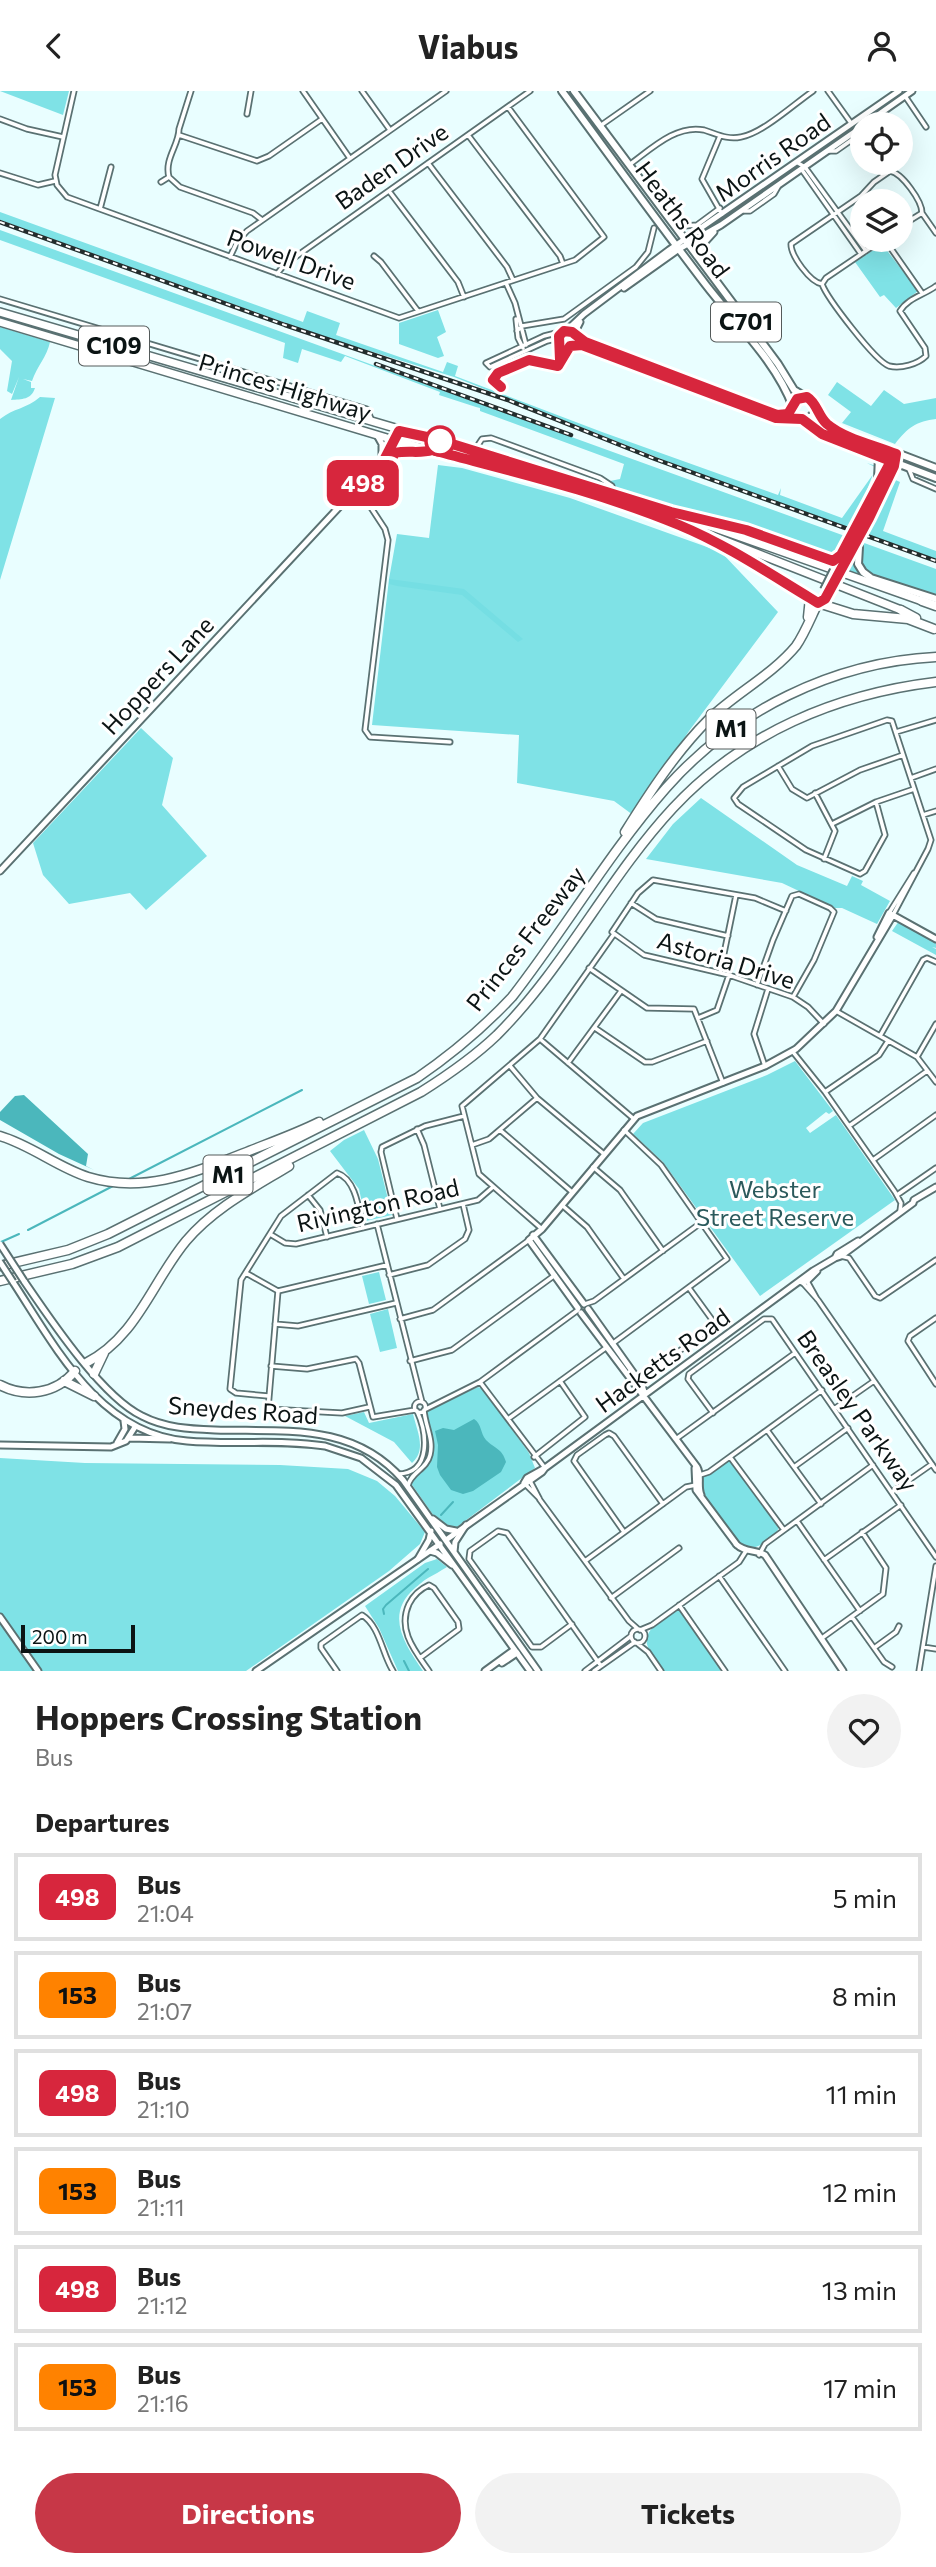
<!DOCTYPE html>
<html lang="en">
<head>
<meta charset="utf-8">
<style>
  :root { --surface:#fff; --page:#f2f2f2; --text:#222; --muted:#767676; --line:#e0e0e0; --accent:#c73747 }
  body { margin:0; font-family:Commissioner,sans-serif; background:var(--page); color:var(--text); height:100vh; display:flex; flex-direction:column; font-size:26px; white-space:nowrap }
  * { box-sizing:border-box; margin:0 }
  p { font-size:23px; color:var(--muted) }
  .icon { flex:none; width:38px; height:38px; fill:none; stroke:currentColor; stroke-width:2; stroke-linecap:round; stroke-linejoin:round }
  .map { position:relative; height:1580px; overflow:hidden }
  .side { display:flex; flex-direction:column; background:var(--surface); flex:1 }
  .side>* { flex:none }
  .badge { padding:0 14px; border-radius:10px; font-size:24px; line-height:46px }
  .buttons { position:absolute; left:850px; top:21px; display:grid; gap:14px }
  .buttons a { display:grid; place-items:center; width:63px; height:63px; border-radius:50%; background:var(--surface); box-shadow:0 7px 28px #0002; font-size:35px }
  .scale { position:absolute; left:21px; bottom:18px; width:114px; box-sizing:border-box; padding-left:7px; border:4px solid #0b1414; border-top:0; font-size:19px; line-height:24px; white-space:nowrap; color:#0b1414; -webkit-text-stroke:5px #fff; paint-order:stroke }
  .map>.badge { position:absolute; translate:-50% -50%; box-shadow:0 0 0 4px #fff }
  h2 { padding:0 35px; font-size:26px; line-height:63px }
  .round { display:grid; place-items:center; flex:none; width:74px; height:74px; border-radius:37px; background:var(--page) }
  .overview { display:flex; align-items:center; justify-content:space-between; height:119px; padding:0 35px }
  h1 { font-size:33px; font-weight:700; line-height:52px }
  .button { display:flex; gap:14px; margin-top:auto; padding:14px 35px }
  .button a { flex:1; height:80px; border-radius:42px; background:var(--accent); color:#fff; font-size:28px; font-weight:700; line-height:80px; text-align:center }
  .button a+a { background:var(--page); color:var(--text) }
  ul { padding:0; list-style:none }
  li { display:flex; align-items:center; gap:21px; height:88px; margin:0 14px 10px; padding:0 21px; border:4px solid var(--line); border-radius:0px }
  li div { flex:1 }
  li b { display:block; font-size:26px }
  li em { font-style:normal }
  li .badge { min-width:77px; font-weight:700; text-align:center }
  header { display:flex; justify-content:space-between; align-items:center; height:91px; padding:0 35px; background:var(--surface); font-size:32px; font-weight:700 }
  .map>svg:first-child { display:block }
  .green { fill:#7fe2e6 }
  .forest { fill:#75dee3 }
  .water { fill:#4bb7bc }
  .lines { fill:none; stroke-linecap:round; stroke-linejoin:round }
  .stream { stroke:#4bb7bc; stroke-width:2 }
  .minor-casing { stroke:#5a7172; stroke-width:7 }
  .tertiary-casing { stroke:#5a7172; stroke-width:9 }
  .secondary-casing { stroke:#5a7172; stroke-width:9 }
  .primary-casing { stroke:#5a7172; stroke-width:10 }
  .trunk-casing { stroke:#5a7172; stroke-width:10 }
  .motorway-casing { stroke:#5a7172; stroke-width:11 }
  .minor { stroke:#fff; stroke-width:3.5 }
  .tertiary { stroke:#fff; stroke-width:5 }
  .secondary { stroke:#fff; stroke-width:5 }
  .primary { stroke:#fff; stroke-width:6 }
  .trunk { stroke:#fff; stroke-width:7 }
  .motorway { stroke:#fff; stroke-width:8 }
  .rail-casing { stroke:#232d2d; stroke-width:4.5 }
  .rail { stroke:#fff; stroke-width:2; stroke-dasharray:5; stroke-linecap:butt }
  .secondary-bridge-casing { stroke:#5a7172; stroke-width:9; stroke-linecap:butt }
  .primary-bridge-casing { stroke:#5a7172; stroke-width:10; stroke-linecap:butt }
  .secondary-bridge { stroke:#fff; stroke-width:5 }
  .primary-bridge { stroke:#fff; stroke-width:6 }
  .line-casing { stroke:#fff; stroke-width:16 }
  .line { stroke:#d7263d; stroke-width:10 }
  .stop-dot { fill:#fff; stroke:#d7263d; stroke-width:3.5 }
  .labels { text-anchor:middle; stroke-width:6; stroke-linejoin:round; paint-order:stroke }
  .shield { fill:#fff; stroke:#545a5a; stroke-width:2 }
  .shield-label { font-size:23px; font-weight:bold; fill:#0b1414 }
  .street-label { font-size:24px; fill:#0b1414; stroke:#fff }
  .park-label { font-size:24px; fill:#2b5a5c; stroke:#fff }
</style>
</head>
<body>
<header><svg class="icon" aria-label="back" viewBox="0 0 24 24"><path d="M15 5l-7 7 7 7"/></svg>Viabus<svg class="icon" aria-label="person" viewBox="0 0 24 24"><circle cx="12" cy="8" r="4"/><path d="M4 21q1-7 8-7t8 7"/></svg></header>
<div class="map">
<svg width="936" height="1580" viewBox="0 0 936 1580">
  <rect width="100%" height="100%" fill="#e9feff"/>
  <path class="green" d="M0,0H69L63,24Z
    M0,121L303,231L307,220L340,232L336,244L443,281L447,271L458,275L455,285L602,341L778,404L781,397L780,404L842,427L874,382L875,376L867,372L876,375L856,429L873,434L891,387L900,391L883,440L936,460V468L689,379L454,286L321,245L0,129Z
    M0,139L936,478V506L881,487L878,493C810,467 743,436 672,417C652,412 621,408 610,390L620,388L624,373L480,320V317L476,316L439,304L440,301L345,265L341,271L302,258L298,272L283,267L285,252L0,149Z
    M882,153L918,200L896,217L884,204L880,206L855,171Z
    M438,219L446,241L437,246L444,265L438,267L399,253V232Z
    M0,236L50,251C47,266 37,275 32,290L23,288L31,291V297H35C31,309 22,308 11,309L19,286L12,303L7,300L12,270L0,258Z
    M837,291L871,315L884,299L904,313L936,307V328C917,330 907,337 895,353L842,332L851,321L828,304Z
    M40,306L55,307L0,489V328C14,317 26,318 40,306Z
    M438,374L462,377L570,407L721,461L778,521L689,640L633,724L614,710L517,692L519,644L372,634L389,488L397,443L429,447Z
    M141,637L173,667L162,714L207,765L146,819L130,802L69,813L43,784L33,752Z
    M701,707L797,774L847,795L852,785L863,790L861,794L890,810L877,833L842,817H835L782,792L646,768L673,733Z
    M899,830L936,851V857L932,856L936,858V864L892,840Z
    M795,970L833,1020L829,1023L826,1021L806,1037L810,1042L836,1024L895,1109L760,1205L663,1071L633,1043L643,1032L767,984Z
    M364,1039L378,1068L392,1124L366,1130L359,1098L330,1060L344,1049Z
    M379,1181L386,1209L369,1213L362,1185Z
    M388,1218L397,1257L380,1261L370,1223Z
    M478,1296L483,1298L529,1362L535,1377L457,1436L448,1437L436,1428L410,1391L432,1364L426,1319Z
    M364,1321L369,1332L413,1323C417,1340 427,1359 412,1372L394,1351L345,1325Z
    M0,1367L85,1372L280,1374L348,1378L377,1390L395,1405L425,1441L420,1453L389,1480L246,1580H0Z
    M726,1371H732L779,1436C775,1448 757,1459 744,1457L738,1452L701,1399L702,1387Z
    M437,1468L447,1476C440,1480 434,1484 428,1487C424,1489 419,1494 415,1497C384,1524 405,1553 423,1580H398L379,1537L365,1515L425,1472Z
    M679,1519L720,1577V1580H663C651,1561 635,1549 659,1531C666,1527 672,1521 679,1519Z"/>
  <path class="forest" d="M389,488L464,498L523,548L518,551L462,504L397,495L389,493Z"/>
  <path class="water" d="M24,1004L88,1063L86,1075L94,1079L59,1063L0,1029V1021L15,1005Z
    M474,1328C482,1333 480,1342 486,1349C495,1358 502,1357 506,1371L501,1381L473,1400L463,1403L451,1399L440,1384L437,1376L438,1354L435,1340L443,1337L454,1339Z"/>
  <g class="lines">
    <path class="stream" d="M129,1088L302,999
      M28,1139L113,1095
      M1,1151L19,1143
      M441,1424L453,1411
      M384,1523L383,1518L386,1514L428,1478
      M404,1570L409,1580"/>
    <defs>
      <path id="minor" d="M74,0L55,84L57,94L67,106L399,227L575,169L604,146L508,16
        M191,0L179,38C179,54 164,68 169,86L180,96L253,122L262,129
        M303,0L349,66
        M362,0L390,39
        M828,0L851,32
        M905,5L926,36
        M247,23L251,0
        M0,28L27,38L63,46
        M874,33L877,25
        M600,35L650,0
        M179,44L257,70L269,65L322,28
        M468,44L560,165L563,173
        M720,45L702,88L722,123
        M829,60H836L863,41
        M428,72L507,176L513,189
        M798,72L805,76L866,160
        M629,74C650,59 676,33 704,39C717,43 727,49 741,46C763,42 794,13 813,0
        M802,79L861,163
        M0,82L38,94L55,90
        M161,91L169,86
        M389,100L458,191L464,206
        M100,118L111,76
        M744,120H750L774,103L778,96
        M684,135L697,134L720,117
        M901,135L922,122L936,142
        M882,149L826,187L822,193C827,207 875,270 889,275C901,278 918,273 926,265L925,257L900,220C908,207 924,204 936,195
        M885,149L922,202
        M374,165L381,171L418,220
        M230,166L237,151L247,140L446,0
        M277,183L284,174L530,0
        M506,192L515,212L526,254
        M822,193C810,191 791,165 791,153L861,105L874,91L890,80C902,82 922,110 922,122
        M0,208L367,318L372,330
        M516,228L518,247L523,257
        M517,240L522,235L564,228L636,176L648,161L654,137
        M559,251L555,248L547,250L490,276L486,272L544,245L564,240
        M474,360L482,348L491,347L600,387L612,395L613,401
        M909,378L913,388L936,398
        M362,403L385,438L388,449L365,639L370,646L450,651
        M896,641L936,629
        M778,675L792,698L807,707L860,679L903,664
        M911,687L936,678
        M815,702L835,740L824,768
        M876,711L885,744L865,780L860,783L806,759L738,713L734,707L743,696L812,655L887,629L892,630L931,749L928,758L893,824
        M923,724L936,720
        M832,733L876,711L914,698
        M631,812L656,828L728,845
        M786,820L755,807L653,789L638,802L612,841L644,864L729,884L793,906L808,916L824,933
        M889,822L914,782
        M589,877L647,917L694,918L723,992
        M720,882L736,804
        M757,894L773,849L792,805L799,803L830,817L834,821L814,869L793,906
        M836,920L917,966L936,991
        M698,927L717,919L729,884
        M595,937L645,971H652L707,950
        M880,945L923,869L927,867L936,871
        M540,948L634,1028
        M793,961L825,1001L895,1101L901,1112L900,1120
        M917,966L936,933
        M568,972L621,900
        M510,975L537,1007L604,1063
        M765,975L754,943L768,898
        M825,1001L879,964L888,950
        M849,1035L927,980
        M417,1038L424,1054L440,1118
        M500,1039L572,1101
        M472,1054L489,1048L537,1007
        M873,1069L936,1024
        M593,1076L620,1099L663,1160
        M308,1104L320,1119L327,1146
        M897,1104L936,1077
        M563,1115L587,1136L624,1188
        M397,1128L381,1061L382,1056L425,1035L464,1025
        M377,1133L422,1311
        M542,1138L479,1083L462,1015L540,948L614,843
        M270,1143L285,1152L296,1153L478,1109L493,1096
        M841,1165L849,1167L875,1205L880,1207L936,1169
        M246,1182L278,1200L387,1174
        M389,1184L428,1174L465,1148L469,1139L463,1113
        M807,1190L817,1208
        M802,1191L818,1209L936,1379
        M278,1200L268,1318L342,1322L369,1316
        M585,1213L594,1210L702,1131
        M936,1227L910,1245L908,1250L936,1293
        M400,1228L433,1219L529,1149
        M275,1233L298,1235L396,1212
        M612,1253L727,1168L661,1074L624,1039
        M410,1270L452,1259L555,1184
        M271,1275L307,1278L356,1268L359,1272L373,1326L415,1319
        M639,1289L714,1235L713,1230L689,1197
        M480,1291L545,1377
        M268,1305L236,1302L230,1298L241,1189L281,1125L337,1082C356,1088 359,1119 363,1137
        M414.5 1316a5.5 5.5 0 1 1 11 0a5.5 5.5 0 1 1-11 0Z
        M834,1318L874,1290
        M424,1319L480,1291L578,1219
        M713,1322L688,1288L689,1283L764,1228H772L936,1466
        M508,1328L607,1256
        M767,1339L821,1413
        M676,1348L795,1262
        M534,1366L585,1326L560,1290
        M730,1366L784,1439
        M794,1376L848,1337
        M398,1383C432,1382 427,1342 417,1320
        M700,1384L709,1381L822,1299
        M530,1390L540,1409L629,1530L638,1538
        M525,1393L539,1407
        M408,1395C410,1382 427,1378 430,1364C434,1349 425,1334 424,1319
        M892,1401L932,1373
        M797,1430L860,1520
        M624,1441L574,1370L577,1364L605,1344L609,1342L614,1345L663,1413
        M759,1464L765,1453L873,1374
        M824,1469L901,1414
        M585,1470L686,1396L696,1394
        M719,1485L785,1580
        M611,1507L679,1457
        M679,1514L725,1580
        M852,1526L884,1571L892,1576
        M572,1533L541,1556H532L469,1468L470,1460L498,1440L507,1442L596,1568L601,1575
        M631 1545a7 7 0 1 1 14 0a7 7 0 1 1-14 0Z
        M640,1539L652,1534L739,1471L746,1460
        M822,1547L883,1503L886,1477L862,1441
        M638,1553L648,1561L661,1580
        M923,1556L936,1558
        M874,1557L896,1541L899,1535
        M420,1567L459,1538L458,1531L434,1497L429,1494C420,1498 413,1505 409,1513C397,1539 415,1560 429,1580
        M337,1580L321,1557V1553L362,1524C380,1535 382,1563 393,1580
        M585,1580L631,1545
        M594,1580L635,1551
        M919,1580L936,1475"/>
      <path id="tertiary" d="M865,33L912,0
        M697,165L704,152L714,141
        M624,197L679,158L721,134L863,35
        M559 248a8 8 0 1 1 16 0a8 8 0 1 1-16 0Z
        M566,240L584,223L669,159L899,0
        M574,243L580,231
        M574,244L585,251L737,308
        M572,255H587L776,327H801
        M776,323L786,324L793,317
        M377,344L382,353V370
        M395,362L429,360
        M358,390L383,371L393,349
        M352 397a7 7 0 1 1 14 0a7 7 0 1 1-14 0Z
        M365,400L370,390L391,371L399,351
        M0,780L341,414L352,397
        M877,846L889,822L936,848
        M533,1144L584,1213
        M529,1149L542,1138L637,1025L765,975L796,958L836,920L893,824
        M529,1149L578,1217
        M835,1167L841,1165L913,1112L914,1109L936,1096
        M802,1191L807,1190L817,1180
        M588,1218L642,1294L645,1304
        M581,1222L697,1376C702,1385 697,1394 701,1404
        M129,1347L170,1348
        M117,1352L125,1338L124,1330
        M0,1354L111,1356L126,1350L135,1336
        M695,1377L696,1399L737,1454
        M524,1392L527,1387L545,1377
        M446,1449L542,1381L545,1377L813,1180L835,1167L837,1163L858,1150
        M736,1453C745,1462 755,1458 765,1464L843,1580
        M0,1526L38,1580
        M502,1572L517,1562
        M256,1580L440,1453
        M485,1580L514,1559"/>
      <path id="secondary" d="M24,1190C50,1228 102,1306 142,1325C165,1337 190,1338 215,1339C284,1341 353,1331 403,1389L538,1580
        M13,1191C56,1257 100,1343 187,1350C233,1354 280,1348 325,1355L361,1367L396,1394L530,1580
        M433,1428L446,1438L456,1440
        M430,1460L437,1462L452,1474
        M454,1461L455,1451L466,1434
        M418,1468L429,1449L431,1440"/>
      <path id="primary" d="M562,0C610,65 657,130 706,194C736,233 776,270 793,316
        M574,0L778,273L794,299L806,306
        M793 317a11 11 0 1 1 22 0a11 11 0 1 1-22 0Z
        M815,315L822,328L834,338L936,377
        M802,328L826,345L936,387
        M878,389L879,365
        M858,430L893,367
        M865,432L896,368
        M859,456L858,473L863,481L871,487L936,508"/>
      <path id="trunk" d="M0,221L613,401L922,510
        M0,231L387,347L607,408L718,447L901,519
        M709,430L746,439L829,469H836L840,464
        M708,448L813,509"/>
      <path id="motorway" d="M922,510L936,515
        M901,519L916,527
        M808,526L810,507
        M625,741C650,701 676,661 709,628C736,602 772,584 796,555C805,542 811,526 818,512L853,523L908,528L934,538
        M0,1045C31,1054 57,1076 88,1086C144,1103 193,1082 244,1062C269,1052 295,1043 319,1031
        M0,1175L68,1159L108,1143L417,987C452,963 483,937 512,906C565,838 609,762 666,697C734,620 833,571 936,566
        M0,1190L72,1173L118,1156L421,1001C448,984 474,966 497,944C565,876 608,787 673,717C743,642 836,603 936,591
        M86,1272C137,1246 152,1191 186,1150C214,1117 253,1097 289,1075
        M94,1283L104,1262
        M64,1290L94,1305
        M0,1294C25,1307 56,1303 75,1280"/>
    </defs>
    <use href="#minor" class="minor-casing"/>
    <use href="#tertiary" class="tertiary-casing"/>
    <use href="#secondary" class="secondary-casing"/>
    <use href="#primary" class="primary-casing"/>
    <use href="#trunk" class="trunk-casing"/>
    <use href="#motorway" class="motorway-casing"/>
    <use href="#minor" class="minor"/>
    <use href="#tertiary" class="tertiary"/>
    <use href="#secondary" class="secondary"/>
    <use href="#primary" class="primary"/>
    <use href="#trunk" class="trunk"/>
    <use href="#motorway" class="motorway"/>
    <defs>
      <path id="rail" d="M0,131L285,234L508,309L655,368L936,470
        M376,273L571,344"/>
    </defs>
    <use href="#rail" class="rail-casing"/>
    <use href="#rail" class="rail"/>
    <defs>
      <path id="secondary-bridge" d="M0,1153L24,1190
        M0,1171L13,1191"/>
      <path id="primary-bridge" d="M824,499L858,430
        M829,501L865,432"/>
    </defs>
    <use href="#secondary-bridge" class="secondary-bridge-casing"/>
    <use href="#primary-bridge" class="primary-bridge-casing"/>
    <use href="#secondary-bridge" class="secondary-bridge"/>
    <use href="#primary-bridge" class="primary-bridge"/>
  </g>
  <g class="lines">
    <defs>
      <path id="line" d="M501,296L493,289L498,282L529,269L558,275L570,255L582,254L776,327L802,328L822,343L891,370L841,464L833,470L746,439L671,421L436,348L399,340L383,371L358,390L365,393V400C371,385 387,379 395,362C408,359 420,363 432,359C514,381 600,401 679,434C725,453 767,481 810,507L818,512L825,508L869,427L894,375L896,363C874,354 845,348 827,333C818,325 817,312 807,306L797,308L788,323L777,324L585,251L572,241L564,240L559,245L560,269"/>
    </defs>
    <use href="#line" class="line-casing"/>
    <use href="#line" class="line"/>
  </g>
  <circle class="stop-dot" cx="440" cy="350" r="14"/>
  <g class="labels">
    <g class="shield">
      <rect x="711" y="211.5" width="70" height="39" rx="5"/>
      <rect x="79" y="235.5" width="70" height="39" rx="5"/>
      <rect x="706.5" y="618.5" width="49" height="39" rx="5"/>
      <rect x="203.5" y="1064.5" width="49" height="39" rx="5"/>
    </g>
    <g class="shield-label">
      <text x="746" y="239">C701</text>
      <text x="114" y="263">C109</text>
      <text x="731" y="646">M1</text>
      <text x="228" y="1092">M1</text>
    </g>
    <g class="street-label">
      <text transform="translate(773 67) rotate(-35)" y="8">Morris Road</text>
      <text transform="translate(392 76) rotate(-35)" y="8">Baden Drive</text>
      <text transform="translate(682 129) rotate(53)" y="8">Heaths Road</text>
      <text transform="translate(291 169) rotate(20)" y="8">Powell Drive</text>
      <text transform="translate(285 297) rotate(17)" y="8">Princes Highway</text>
      <text transform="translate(158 585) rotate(-47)" y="8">Hoppers Lane</text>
      <text transform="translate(526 848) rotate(-52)" y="8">Princes Freeway</text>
      <text transform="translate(726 870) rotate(17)" y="8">Astoria Drive</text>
      <text transform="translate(378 1115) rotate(-13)" y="8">Rivington Road</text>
      <text transform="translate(663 1270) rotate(-36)" y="8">Hacketts Road</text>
      <text transform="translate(243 1320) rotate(4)" y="8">Sneydes Road</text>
      <text transform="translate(857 1320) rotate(55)" y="8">Breasley Parkway</text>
    </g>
    <g class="park-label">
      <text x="775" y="1107">Webster<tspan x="775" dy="28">Street Reserve</tspan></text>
    </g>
  </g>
</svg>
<div class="buttons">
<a><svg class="icon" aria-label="locate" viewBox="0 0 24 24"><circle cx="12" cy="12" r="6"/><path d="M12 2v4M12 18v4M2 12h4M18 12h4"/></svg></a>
<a><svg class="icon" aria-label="layers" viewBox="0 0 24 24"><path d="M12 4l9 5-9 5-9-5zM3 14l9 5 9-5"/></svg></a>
</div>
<div class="scale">200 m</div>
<b class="badge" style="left:363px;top:392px;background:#d7263d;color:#fff">498</b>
</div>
<section class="side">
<div class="overview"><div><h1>Hoppers Crossing Station</h1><p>Bus</p></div><a class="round"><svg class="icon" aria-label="heart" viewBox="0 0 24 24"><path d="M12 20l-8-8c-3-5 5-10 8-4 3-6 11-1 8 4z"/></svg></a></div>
<h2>Departures</h2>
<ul>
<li><span class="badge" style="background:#d7263d;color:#fff">498</span><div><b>Bus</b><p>21:04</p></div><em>5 min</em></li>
<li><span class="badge" style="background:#ff8200;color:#111">153</span><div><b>Bus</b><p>21:07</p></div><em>8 min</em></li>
<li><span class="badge" style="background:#d7263d;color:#fff">498</span><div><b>Bus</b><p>21:10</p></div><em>11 min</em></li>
<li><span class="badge" style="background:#ff8200;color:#111">153</span><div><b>Bus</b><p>21:11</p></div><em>12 min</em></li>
<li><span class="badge" style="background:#d7263d;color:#fff">498</span><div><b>Bus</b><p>21:12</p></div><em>13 min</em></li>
<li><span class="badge" style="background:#ff8200;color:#111">153</span><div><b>Bus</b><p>21:16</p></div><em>17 min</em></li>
</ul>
<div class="button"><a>Directions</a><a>Tickets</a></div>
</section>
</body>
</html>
